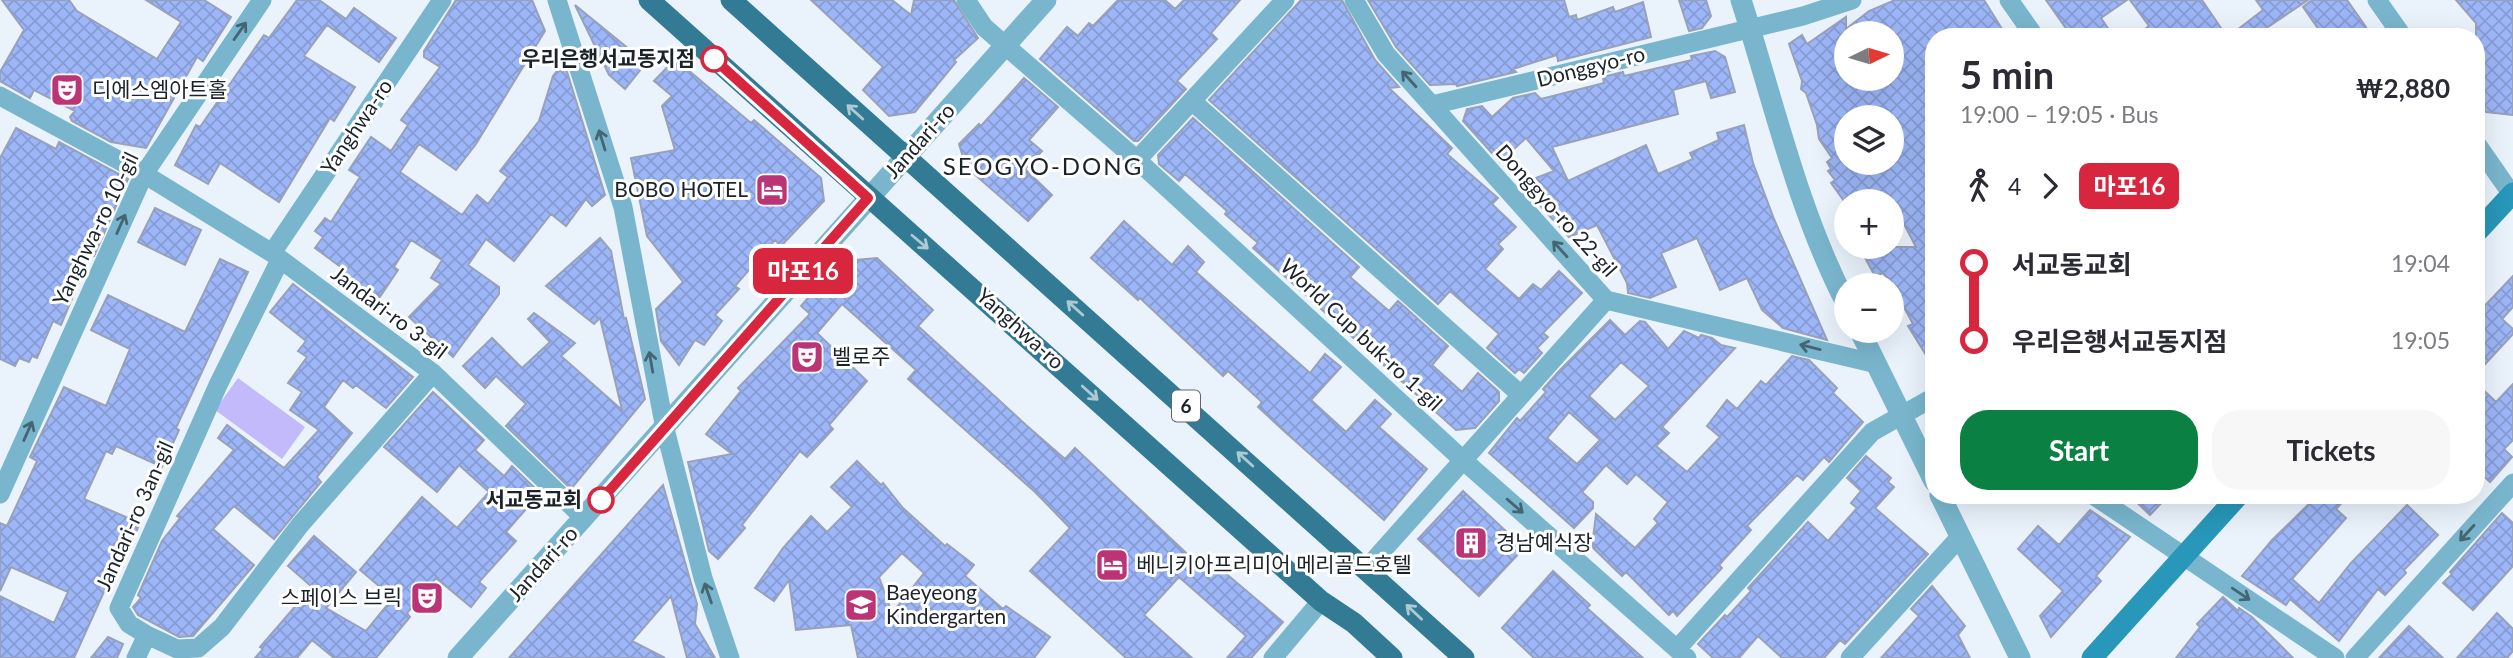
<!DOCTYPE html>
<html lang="en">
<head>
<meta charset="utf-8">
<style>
  :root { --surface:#fff; --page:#f7f7f7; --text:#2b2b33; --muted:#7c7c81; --accent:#0b8043 }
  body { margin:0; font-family:Lato,"Noto Sans KR",sans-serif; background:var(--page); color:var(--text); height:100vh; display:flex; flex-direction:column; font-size:26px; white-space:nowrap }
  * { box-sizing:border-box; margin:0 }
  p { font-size:23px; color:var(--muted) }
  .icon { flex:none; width:38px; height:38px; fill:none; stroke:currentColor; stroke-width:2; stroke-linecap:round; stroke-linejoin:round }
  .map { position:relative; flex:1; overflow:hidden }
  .panel { position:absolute; left:1925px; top:28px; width:560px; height:476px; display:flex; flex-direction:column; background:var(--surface); border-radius:28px; box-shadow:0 7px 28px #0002 }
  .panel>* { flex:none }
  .badge { padding:0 14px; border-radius:10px; font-size:24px; line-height:46px }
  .needle { width:46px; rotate:85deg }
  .tools { position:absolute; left:1834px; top:21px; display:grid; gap:14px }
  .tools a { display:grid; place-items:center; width:70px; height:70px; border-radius:50%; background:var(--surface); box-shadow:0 7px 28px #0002; font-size:35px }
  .map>.badge { position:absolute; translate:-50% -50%; box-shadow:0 0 0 4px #fff }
  .legs { display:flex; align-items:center; gap:10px; height:77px; padding:0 35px; font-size:23px }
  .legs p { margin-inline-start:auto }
  .overview { display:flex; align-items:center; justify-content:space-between; height:119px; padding:0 35px }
  h1 { font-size:38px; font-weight:700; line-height:52px }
  .action { display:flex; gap:14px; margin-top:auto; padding:14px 35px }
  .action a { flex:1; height:80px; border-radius:28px; background:var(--accent); color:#fff; font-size:28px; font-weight:700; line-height:80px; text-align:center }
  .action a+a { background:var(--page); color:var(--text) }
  ul { padding:0 35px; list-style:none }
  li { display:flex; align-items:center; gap:24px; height:77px; font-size:26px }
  li i { display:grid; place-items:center; width:10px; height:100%; margin:0 9px; background:currentColor }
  li i::after { content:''; width:18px; height:18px; margin:-9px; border:5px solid; border-radius:50%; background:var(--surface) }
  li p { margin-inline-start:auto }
  li:first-child i { background:linear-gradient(#0000 50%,currentColor 0) }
  li:last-child i { background:linear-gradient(currentColor 50%,#0000 0) }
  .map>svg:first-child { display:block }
  .grass { fill:#c2bafb }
  .building { fill:url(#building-cross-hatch); stroke:#97a1ba; stroke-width:2; fill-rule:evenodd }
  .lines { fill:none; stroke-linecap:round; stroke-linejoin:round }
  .minor { stroke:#79b6cd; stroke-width:19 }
  .tertiary { stroke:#79b6cd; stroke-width:21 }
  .secondary { stroke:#2897b9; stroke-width:21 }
  .primary { stroke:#337b94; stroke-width:21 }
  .oneway { stroke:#456573 }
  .oneway2 { stroke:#adcad4 }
  .line-1-casing { stroke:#fff; stroke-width:16 }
  .line-1 { stroke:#d7263d; stroke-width:10 }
  .stop-1-dot { fill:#fff; stroke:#d7263d; stroke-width:3.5 }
  .labels { text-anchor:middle; stroke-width:6; stroke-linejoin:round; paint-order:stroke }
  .shield { fill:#fff; stroke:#5f656a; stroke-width:2 }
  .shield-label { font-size:19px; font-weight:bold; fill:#1b232a }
  .stop-label { font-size:21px; font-weight:bold; fill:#1b232a; stroke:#fff; text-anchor:end }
  .street-label { font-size:21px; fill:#1b232a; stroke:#fff }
  .poi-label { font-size:21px; fill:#1b232a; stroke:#fff; text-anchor:start }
  .quarter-label { font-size:24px; letter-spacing:2px; fill:#1b232a; stroke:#fff }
</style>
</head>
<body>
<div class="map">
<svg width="2513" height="658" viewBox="0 0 2513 658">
  <defs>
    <pattern id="building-cross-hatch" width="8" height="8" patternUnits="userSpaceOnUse" patternTransform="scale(1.75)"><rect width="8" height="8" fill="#9db6f7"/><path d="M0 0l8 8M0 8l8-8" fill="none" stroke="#879cd4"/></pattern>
  </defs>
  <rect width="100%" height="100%" fill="#eaf3fc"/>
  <path class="grass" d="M238,378L305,427L282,459L215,410Z"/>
  <path class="building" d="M2,0H69L77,11L157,59L181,22L146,0H204L231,17L203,61L197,57L146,148L111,142L72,121L70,117L75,111L34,90L30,98L0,81V72L24,30Z
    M297,0H319L346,19L354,8L396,38L379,62L327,25L304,56L355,87L334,121L330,118L279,202L220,163L208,184L175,165L196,125L200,127L264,35L269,38Z
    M456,0H532L545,31L476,144L456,170L419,144L400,172L462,215L477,195L488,204L508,177L500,171L539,121L553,76L564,62L605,195L592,206L586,199L566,226L551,214L514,261L486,239L468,265L499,287V294L453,357L409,317L441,284L431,278L442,260L411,240L394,267L398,270L375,304L347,285L351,279L340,272L342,268L315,248L323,237L315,231L325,218L331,222L360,177L349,170L371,137L391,151L408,125L401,120L440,67L424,57V51Z
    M811,0H892L911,15L914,0H954L978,38L954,60L956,62L915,112L889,116L863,90L883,67Z
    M1118,0H1165L1175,9L1184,0H1240L1211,33L1217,39L1177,81L1186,89L1138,141H1134L1040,59L1067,27L1078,36L1089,23L1093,26Z
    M1301,0H1342L1375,60L1399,87L1389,88L1452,148L1447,154L1498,198L1492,204L1516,227L1498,244L1503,249L1485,269L1519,299L1533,284L1541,290L1559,271L1582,293L1543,333L1548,337L1537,348L1542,353L1524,373L1519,369L1515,373L1487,348L1499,334L1450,291L1438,304L1209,100Z
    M1368,0H1564L1569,17L1576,15L1577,20L1613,7L1615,12L1643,2L1651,37L1558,61L1557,55L1513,69L1516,72L1457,86L1456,84L1430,85L1396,47Z
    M1679,0H1706L1711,16L1702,28L1689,31Z
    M1895,0H1984L2007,37H1934V281L1929,283L1934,293V368L1908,326L1913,324L1892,285L1883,273L1875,276L1859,247H1916L1892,201H1844L1831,183L1835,180L1828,171L1831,169L1827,162L1832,158L1819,139L1817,125L1806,93L1801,89L1802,81L1789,44L1802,35L1807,44L1846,17V29L1869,11ZM1846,33H1892V79H1846ZM1846,117H1892V163H1846Z
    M2046,0H2127L2101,18L2114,37H2072Z
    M2130,0H2202L2227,37H2133L2149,26Z
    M2256,0H2308L2253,37H2228L2263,10Z
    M2312,0H2347L2366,27L2352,37H2324L2303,7Z
    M2456,0H2513V115L2486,112L2476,98V23Z
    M575,5L646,63L625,89L609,75Z
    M1715,51L1725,57L1735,92L1711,98L1706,81L1673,90L1678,114L1552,147L1568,181L1646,145L1658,174L1693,159L1690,153L1719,140L1717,133L1744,125L1753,163L1774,219L1827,340L1783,328L1762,310L1747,278L1720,290L1697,238L1661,253L1676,287L1650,298L1628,293L1627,283L1597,225L1569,237L1520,184L1554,171L1526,138L1500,162L1463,121L1467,109L1482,106L1492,117L1513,98L1535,93L1541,99L1604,83L1603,77L1623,72L1624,76L1692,60L1691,56Z
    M675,59L751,123L754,120L821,178L824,201L781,246L775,240L735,286L739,289L715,315L722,321L704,345L695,340L679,365L661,341L656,309L683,282L647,236L631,158L675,150L662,106L672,96L654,81Z
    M1024,78L1058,107L1029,140L1042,151L1025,169L1052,195L1028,221L966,167L959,144L979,124L981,126Z
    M1193,118L1359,267L1350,277L1389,311L1398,301L1448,346L1432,365L1462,392L1478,373L1499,392V401L1475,428L1456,430L1253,248L1258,243L1225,214L1227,211L1185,174L1179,181L1159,164L1158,155Z
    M16,128L56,149L59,142L128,179L94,256H90L61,325L53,321L37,358L32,356L29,362L19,358L15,366L0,359V158Z
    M155,208L201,230L185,265L138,242Z
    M1124,221L1172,265L1188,246L1204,262L1196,272L1310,373L1325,354L1341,367L1311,400L1346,432L1375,400L1391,414L1379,427L1427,469L1384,520L1284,431L1258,407L1262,402L1228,371L1223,376L1140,298L1138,300L1091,258Z
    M600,238L611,251L624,319L626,318L645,399L571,489L506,426L526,404L496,376L485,388L463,366L492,338L522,368L550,342L528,319L534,313L575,343L561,356L622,410L600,318L594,324L546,286Z
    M877,258L933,310L918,326L1026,425L1065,459L1075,448L1201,567L1209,559L1283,622L1251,658H1227L1246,636L1179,577L1144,615L1192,658H1126L1030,571L1070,528L1035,492L908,379L916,370L842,304L817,333L867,381L829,425L833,429L807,457L800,451L742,525L745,528L718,559L709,551L688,462L732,454L706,434L741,391L738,388L810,314L801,306L835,267L842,273L855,260Z
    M220,259L248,272L176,428L179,430L162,467L116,446L112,454L106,451L84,499L140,523L116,577L112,574L74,658H0V596L54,623L68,592L11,567L0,591V523L7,526L37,461L30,457L64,387L106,406L130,349L91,330L108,295L185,332Z
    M2513,276V307L2502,319L2513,329V334L2476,374V315Z
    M293,284L413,377L386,408L356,385L353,388L343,380L324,407L352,433L317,477L321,482L274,539L234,506L213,529L254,565L193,636L179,637L138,615L133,607L141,598L138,595L162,541L180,518L177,516L234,450L218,438L227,425L284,468L319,430L290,410L302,392L288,383L307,357L298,351L306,341L270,312Z
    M1610,320L1625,335L1640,321L1645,322L1668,349L1684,331L1699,338L1701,335L1712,338L1721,345L1735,348L1662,427L1669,433L1656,446L1687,472L1720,437L1707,426L1727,400L1737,409L1761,381L1766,385L1792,356L1809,360L1837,388L1833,393L1863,422L1829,462L1824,457L1803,480L1797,475L1747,526L1751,530L1719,565L1722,568L1677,616L1673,611L1669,615L1626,572L1622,576L1592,547L1596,514L1635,548L1658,523L1654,519L1668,502L1636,474L1627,484L1606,465L1582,492L1593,502V508L1574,528L1489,453L1517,418L1520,421L1546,392L1543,389L1560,370ZM1621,362L1649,386L1615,420L1589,396ZM1569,412L1600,440L1577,464L1547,438Z
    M2476,383L2496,402L2513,384V440L2504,449L2512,457L2490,482L2476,469Z
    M433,392L484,440L475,450L504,476L512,466L540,493L506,532L516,541L479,582L486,588L471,607L436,578L407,613L410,617L376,658H334L312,640L297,658H255L263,649L260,647L312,587L288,566L314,536L356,572L326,608L366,631L393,598L360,570L422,497L457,528L489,492L459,465L437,492L384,447Z
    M1866,456L1891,478L1888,482L1894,487L1875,508L1928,554L1845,644L1840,640L1824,658H1782L1758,636L1739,658H1713L1698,644L1725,615L1727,617L1751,591L1748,588L1808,522L1828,541L1857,508L1851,503L1861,491L1847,478Z
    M857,461L881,485L883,483L903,508L945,546L947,544L974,565L965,576L1003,609L1006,606L1050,637L1034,658H858L851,625L796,630L789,580L774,601L755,588L783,548L811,516L827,532L852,507L831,487ZM902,553L924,573L892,613L879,577Z
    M663,485L697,604L695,624L715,658H687L671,596L632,641L665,658H509Z
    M1463,491L1524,548L1479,596L1418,539Z
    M2129,495H2169L2150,515Z
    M2318,495H2349L2336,509L2346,518L2292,579L2319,603L2351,563L2407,505L2438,535L2404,570L2406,573L2385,595L2378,589L2339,641L2290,599L2286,605L2242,576L2272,540Z
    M2090,510L2130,537L2096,576L2101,581L2051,637L2040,616L2063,591L2018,549L2038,526L2059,545Z
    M2502,513L2513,523V566L2473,610L2443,583L2452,574L2450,572Z
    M1553,571L1590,605L1587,608L1643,658H1534L1502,628Z
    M1932,586L1965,626L1958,635L1970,658H1881L1919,616L1911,609Z
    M2223,597L2238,611L2239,608L2252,617L2293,658H2176L2200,627L2197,624Z
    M2497,613L2513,629V651L2507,658H2457Z
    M2409,626L2443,658H2379Z
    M108,637L123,644L117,658H91Z"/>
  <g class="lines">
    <path class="minor" d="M557,0L623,207L665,429L703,578L730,658
      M966,0L984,27L1137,160L1464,461L1687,658
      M1354,0L1386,54L1606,300L1877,364
      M2009,0L2035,37
      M2377,0L2403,37
      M0,96L144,174L272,253L433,373L584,518
      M1193,102L1521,395
      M1432,105L1803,16L1852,0
      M2476,143L2513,196
      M1137,160L1285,0
      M272,253L442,0
      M280,260L218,385L119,608L129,624L147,635L177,649L198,648L222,627L300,525L433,373
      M0,494L144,174L262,0
      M2093,495L2335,658
      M1367,568L1606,300
      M1677,649L1872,432L1934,397
      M136,658L147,635
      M1273,658L1321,601
      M1850,658L1960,537
      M2355,658L2513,483"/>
    <path class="tertiary" d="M1741,0C1774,102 1797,208 1846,303
      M1860,331L1934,481
      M1940,495L2020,658
      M458,658L1046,0"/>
    <path class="secondary" d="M2476,233L2513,193
      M2092,658L2239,495"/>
    <path class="primary" d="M649,0L1321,601L1354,623L1392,658
      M731,0L1464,658"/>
  </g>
  <defs><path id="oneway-shaft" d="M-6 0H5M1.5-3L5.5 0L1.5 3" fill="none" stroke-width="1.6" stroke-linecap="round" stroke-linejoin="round" transform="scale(1.75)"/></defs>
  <g class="oneway">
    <use href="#oneway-shaft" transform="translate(240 31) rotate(-55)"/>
    <use href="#oneway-shaft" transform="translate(1409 79) rotate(-132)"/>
    <use href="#oneway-shaft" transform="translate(602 140) rotate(-107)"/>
    <use href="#oneway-shaft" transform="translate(121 224) rotate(-66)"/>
    <use href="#oneway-shaft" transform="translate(1560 249) rotate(-132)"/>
    <use href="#oneway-shaft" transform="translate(1810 347) rotate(-166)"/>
    <use href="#oneway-shaft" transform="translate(651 362) rotate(-100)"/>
    <use href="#oneway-shaft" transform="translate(28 431) rotate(-66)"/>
    <use href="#oneway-shaft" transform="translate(1515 506) rotate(41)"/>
    <use href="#oneway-shaft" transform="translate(2467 533) rotate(132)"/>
    <use href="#oneway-shaft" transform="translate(708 593) rotate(-109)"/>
    <use href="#oneway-shaft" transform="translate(2241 594) rotate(34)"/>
  </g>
  <g class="oneway2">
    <use href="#oneway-shaft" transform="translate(855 112) rotate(-138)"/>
    <use href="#oneway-shaft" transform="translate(920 242) rotate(40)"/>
    <use href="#oneway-shaft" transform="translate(1075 308) rotate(-138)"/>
    <use href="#oneway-shaft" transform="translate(1090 393) rotate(42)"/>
    <use href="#oneway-shaft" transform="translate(1245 459) rotate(-138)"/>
    <use href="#oneway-shaft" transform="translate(1414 612) rotate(-137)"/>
  </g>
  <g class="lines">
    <defs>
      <path id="line-1" d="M601,500L868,198L714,59"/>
    </defs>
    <use href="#line-1" class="line-1-casing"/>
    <use href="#line-1" class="line-1"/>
  </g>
  <defs>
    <symbol id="theatre-square" viewBox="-11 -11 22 22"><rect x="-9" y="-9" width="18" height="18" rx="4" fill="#bb3475" stroke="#fff"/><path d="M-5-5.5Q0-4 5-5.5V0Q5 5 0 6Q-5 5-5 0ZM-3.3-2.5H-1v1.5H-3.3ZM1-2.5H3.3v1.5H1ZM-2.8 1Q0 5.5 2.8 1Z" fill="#fff"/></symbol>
    <symbol id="hotel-square" viewBox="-11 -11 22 22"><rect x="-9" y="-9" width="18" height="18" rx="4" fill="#bb3475" stroke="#fff"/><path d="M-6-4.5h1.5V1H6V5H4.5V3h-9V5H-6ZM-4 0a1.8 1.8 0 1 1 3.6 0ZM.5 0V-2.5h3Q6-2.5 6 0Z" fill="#fff"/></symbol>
    <symbol id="building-square" viewBox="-11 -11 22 22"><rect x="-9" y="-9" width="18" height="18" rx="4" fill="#bb3475" stroke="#fff"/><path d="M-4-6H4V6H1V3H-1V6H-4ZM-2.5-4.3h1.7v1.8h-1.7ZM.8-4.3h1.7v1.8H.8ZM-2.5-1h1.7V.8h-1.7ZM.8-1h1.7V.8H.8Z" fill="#fff"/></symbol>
    <symbol id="school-square" viewBox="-11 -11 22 22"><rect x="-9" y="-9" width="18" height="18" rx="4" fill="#bb3475" stroke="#fff"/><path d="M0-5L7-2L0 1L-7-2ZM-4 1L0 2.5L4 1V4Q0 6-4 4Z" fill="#fff"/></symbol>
  </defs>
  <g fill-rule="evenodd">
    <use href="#theatre-square" x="48" y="71" width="38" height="38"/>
    <use href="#hotel-square" x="753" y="171" width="38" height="38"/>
    <use href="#theatre-square" x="788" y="338" width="38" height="38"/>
    <use href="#building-square" x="1452" y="524" width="38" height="38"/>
    <use href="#hotel-square" x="1093" y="546" width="38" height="38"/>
    <use href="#theatre-square" x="408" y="579" width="38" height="38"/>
    <use href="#school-square" x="842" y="586" width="38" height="38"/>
  </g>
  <g class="stop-1-dot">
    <circle cx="714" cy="59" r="12"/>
    <circle cx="601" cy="500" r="12"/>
  </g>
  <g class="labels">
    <rect class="shield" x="1172" y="390.5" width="28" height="31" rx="5"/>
    <g class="shield-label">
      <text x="1186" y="413">6</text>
    </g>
    <g class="stop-label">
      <text x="695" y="66">우리은행서교동지점</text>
      <text x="582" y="507">서교동교회</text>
    </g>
    <g class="street-label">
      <text transform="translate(1591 67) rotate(-14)" y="7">Donggyo-ro</text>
      <text transform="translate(357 127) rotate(-56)" y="7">Yanghwa-ro</text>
      <text transform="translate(920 141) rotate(-48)" y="7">Jandari-ro</text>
      <text transform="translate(1556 211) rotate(48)" y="7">Donggyo-ro 22-gil</text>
      <text transform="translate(96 229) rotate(-64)" y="7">Yanghwa-ro 10-gil</text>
      <text transform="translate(389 313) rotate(37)" y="7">Jandari-ro 3-gil</text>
      <text transform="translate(1020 329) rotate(42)" y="7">Yanghwa-ro</text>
      <text transform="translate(1361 335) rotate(43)" y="7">World Cup buk-ro 1-gil</text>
      <text transform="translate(135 516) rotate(-66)" y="7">Jandari-ro 3an-gil</text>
      <text transform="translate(543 564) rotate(-48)" y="7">Jandari-ro</text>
    </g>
    <g class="poi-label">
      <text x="92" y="97">디에스엠아트홀</text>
      <text x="748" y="197" text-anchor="end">BOBO HOTEL</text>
      <text x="832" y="364">벨로주</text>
      <text x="1496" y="550">경남예식장</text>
      <text x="1136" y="572">베니키아프리미어 메리골드호텔</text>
      <text x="886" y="600">Baeyeong<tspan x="886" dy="24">Kindergarten</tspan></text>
      <text x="402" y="605" text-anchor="end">스페이스 브릭</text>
    </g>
    <g class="quarter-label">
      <text x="1043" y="175">SEOGYO-DONG</text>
    </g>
  </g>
</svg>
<div class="tools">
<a><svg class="needle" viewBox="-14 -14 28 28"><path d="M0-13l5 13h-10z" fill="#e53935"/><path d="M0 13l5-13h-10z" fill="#7c7c81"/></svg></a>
<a><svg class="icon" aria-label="layers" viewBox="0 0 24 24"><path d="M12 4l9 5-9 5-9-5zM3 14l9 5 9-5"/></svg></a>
<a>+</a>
<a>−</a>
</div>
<b class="badge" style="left:803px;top:271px;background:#d7263d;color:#fff">마포16</b>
<section class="panel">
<div class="overview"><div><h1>5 min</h1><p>19:00 – 19:05 · Bus</p></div><b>₩2,880</b></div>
<div class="legs"><svg class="icon" aria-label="walk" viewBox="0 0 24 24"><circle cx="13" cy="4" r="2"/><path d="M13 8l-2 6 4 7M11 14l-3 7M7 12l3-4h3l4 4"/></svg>4<svg class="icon" aria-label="forward" viewBox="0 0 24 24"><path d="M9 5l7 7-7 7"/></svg><b class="badge" style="background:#d7263d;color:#fff">마포16</b></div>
<ul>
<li><i style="color:#d7263d"></i><b>서교동교회</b><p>19:04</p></li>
<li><i style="color:#d7263d"></i><b>우리은행서교동지점</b><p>19:05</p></li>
</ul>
<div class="action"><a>Start</a><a>Tickets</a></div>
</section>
</div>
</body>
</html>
